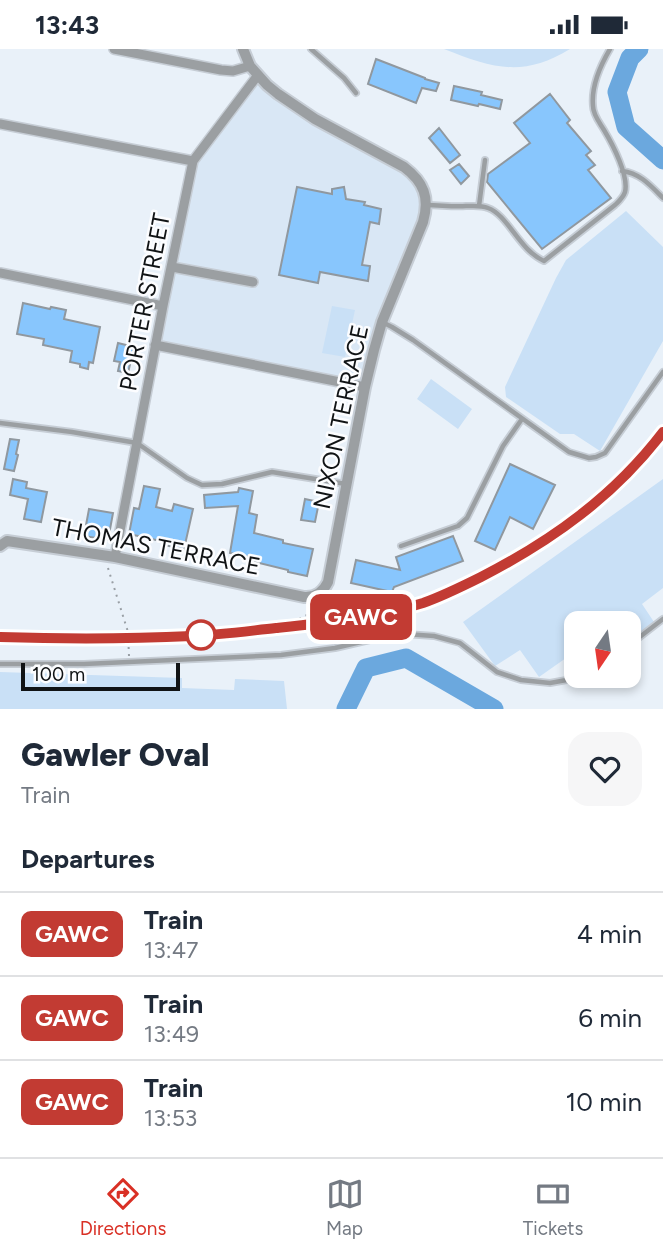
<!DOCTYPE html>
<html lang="en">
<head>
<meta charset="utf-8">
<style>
  :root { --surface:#fff; --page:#f6f6f7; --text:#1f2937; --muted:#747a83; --line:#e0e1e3; --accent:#d93025 }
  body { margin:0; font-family:Figtree,sans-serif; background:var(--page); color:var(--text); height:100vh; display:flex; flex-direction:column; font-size:26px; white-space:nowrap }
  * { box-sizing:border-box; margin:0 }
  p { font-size:23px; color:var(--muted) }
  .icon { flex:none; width:38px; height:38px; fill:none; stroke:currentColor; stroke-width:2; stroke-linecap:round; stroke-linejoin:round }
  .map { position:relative; height:660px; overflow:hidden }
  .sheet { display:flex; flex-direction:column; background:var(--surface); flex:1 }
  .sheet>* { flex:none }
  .badge { padding:0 14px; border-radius:10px; font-size:24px; line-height:46px }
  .needle { width:46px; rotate:193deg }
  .buttons { position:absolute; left:564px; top:562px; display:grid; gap:14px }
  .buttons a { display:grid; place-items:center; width:77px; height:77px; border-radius:14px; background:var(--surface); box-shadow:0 4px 10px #0003; font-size:35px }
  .scale { position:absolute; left:21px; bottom:18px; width:159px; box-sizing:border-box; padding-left:7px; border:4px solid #101315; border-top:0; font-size:19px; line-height:24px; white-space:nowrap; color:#101315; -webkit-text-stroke:5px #fcfdff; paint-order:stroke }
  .map>.badge { position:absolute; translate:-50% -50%; box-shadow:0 0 0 4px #fff }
  h2 { padding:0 21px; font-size:26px; line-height:63px }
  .round { display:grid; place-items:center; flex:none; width:74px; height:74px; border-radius:21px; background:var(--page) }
  .overview { display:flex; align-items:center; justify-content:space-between; height:119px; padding:0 21px }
  h1 { font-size:33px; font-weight:800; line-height:52px }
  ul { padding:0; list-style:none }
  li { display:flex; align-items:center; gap:21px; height:84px; padding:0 21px; border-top:2px solid var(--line) }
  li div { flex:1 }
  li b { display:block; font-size:26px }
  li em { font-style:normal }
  li .badge { min-width:77px; font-weight:700; text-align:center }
  .status { display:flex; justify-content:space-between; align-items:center; height:49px; padding:0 35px; background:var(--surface); direction:ltr }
  .status svg { height:19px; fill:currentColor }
  .tab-bar { display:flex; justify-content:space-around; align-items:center; height:98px; border-top:2px solid var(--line); background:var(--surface); font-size:19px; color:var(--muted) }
  .tab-bar a { display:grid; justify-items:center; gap:4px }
  .tab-bar .active { color:var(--accent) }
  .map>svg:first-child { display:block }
  .built { fill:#d9e7f5 }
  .green { fill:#c9e0f6 }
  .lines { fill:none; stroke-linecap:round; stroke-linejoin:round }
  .river { stroke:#6ba8de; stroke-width:19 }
  .building { fill:#88c6fd; stroke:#90989f; stroke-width:2 }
  .service-casing { stroke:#c6cdd5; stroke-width:8 }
  .minor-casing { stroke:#c6cdd5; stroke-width:12 }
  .tertiary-casing { stroke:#c6cdd5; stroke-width:14 }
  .path { stroke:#999fa5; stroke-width:2; stroke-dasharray:2 5; stroke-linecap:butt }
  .service { stroke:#9b9fa2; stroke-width:4.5 }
  .minor { stroke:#9b9fa2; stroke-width:9 }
  .tertiary { stroke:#9b9fa2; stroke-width:10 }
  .rail-casing { stroke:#2a2e30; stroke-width:6 }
  .rail { stroke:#fcfdff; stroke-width:3.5; stroke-dasharray:10; stroke-linecap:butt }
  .line-casing { stroke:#fff; stroke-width:16 }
  .line { stroke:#c23b33; stroke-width:10 }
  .stop-dot { fill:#fff; stroke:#c23b33; stroke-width:3.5 }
  .labels { text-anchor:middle; stroke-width:5; stroke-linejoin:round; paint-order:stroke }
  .street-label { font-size:24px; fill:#101315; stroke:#fcfdff }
</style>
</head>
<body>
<div class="status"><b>13:43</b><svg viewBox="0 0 49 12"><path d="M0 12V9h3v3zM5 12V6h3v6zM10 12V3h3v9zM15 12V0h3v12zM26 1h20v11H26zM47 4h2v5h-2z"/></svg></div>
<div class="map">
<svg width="663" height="660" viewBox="0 0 663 660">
  <rect width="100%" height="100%" fill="#e9f1f9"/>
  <path class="built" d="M258,26L267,36L404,118L427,156L382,274L365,338L155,296L193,112Z"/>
  <path class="green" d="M444,0H570C523,29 492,19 444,0Z
    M626,162L663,198V292L600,402L574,385H560L506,348L505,338L556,229L566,211Z
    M332,257L355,261L345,308L322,304Z
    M431,330L472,360L458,380L417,350Z
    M663,430V539L642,555L654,573L628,591V574H576V602L539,628L520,601L495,617L463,573Z
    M0,623L182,629V639L234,641L235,630L284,632L287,660H0Z"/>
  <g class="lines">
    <path class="river" d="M639,0L630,9L617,43L626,78L663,111
      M346,660L366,619L406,609L494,660"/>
  </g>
  <path class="building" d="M376,10L425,29V30L439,34L436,42L422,39L416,54L368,35Z
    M454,37L482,43L481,46L502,51L500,60L479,55L478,57L451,51Z
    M550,45L570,71L567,74L591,102L586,106L595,116L588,121L611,149L542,200L487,133L488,125L530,94L514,74Z
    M439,79L460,106L450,114L429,89Z
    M459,115L469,127L461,135L450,121Z
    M297,138L332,145V140L344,138L346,150L365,153L364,156L381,160L379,175L370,173L362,216L370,217L368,232L320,223L318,234L279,226Z
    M23,254L50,260L51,258L66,261L64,270L100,278L93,314L89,313L88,320L80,318V315L70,313L72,302L43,296L44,290L17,285Z
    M118,294L134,298L128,324L118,322L120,313L114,312Z
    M10,390L19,391L16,405L18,406L14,422L4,420Z
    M510,415L555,436L533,480L510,468L495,501L475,492Z
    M13,430L27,433L26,439L47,443L41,473L24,470L28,450L10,446Z
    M144,437L160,440L156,458L172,462L174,455L193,460L184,500L164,496L165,493L129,485L134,459L139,460Z
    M239,439L253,442L249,464L257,466L254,484L283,491V494L313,500L307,527L288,523V521L255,513L256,509L230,504L238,457L205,459L204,446L238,443Z
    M305,450L319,453L315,473L301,471Z
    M89,460L113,464L108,491L84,487Z
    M453,487L463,512L394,538L392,543L351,534L356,511L400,521L396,508Z
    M628,564L638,578L628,585V574H615Z"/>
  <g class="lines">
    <defs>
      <path id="service" d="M311,0L344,29L356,44
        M622,122C640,124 651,137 663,149
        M427,156C440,156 453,158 466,157C474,157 481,156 488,159C508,166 519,201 544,212L615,156C619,152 623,149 625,143C629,127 613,96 604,81C600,74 593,66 593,57C591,37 600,17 610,0
        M479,157L485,111
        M382,273L392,278L413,291L569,403L589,409L596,408L605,404L663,323
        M0,374L72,383L137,394L187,429L202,436L222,435L272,423L346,435
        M401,497L458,477L467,469L503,397L522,370
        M628,597L663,570
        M0,615H84L281,606L335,599L387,587L405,585L434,587L460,594L497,623L521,631L550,634L572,630L581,626"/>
      <path id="minor" d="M114,0L221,21L233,22L250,17
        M0,75L193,112
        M172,218L253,233
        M0,224L163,257
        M155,296L365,338
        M115,508L163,257L193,112L258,26"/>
      <path id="tertiary" d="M0,497L7,492L115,508L304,548C316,549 323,543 328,533L365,338L374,301L382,273L423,173C430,149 424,133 404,118L315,70L278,45L267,36L250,17L243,0"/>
    </defs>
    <use href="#service" class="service-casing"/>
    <use href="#minor" class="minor-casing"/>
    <use href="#tertiary" class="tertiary-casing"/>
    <path class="path" d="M108,519L128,583H135
      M293,573L309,565V559
      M128,584L129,607"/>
    <use href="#service" class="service"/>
    <use href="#minor" class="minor"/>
    <use href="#tertiary" class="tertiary"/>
    <defs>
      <path id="rail" d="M0,588C64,590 128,591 192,587C220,586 248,582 276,579C325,574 376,569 423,554C445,546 466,536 486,525C554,490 616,444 663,383"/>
    </defs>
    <use href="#rail" class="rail-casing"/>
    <use href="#rail" class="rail"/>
  </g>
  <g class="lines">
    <defs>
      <path id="line" d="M0,588C64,590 128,590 192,587C220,586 248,582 276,579C325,574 376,569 423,554C443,547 463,537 481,528C553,491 614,447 663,383"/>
    </defs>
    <use href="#line" class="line-casing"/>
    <use href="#line" class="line"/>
  </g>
  <circle class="stop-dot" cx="201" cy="586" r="14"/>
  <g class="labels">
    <g class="street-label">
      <text transform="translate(145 253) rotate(-79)" y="8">PORTER STREET</text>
      <text transform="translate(341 368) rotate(-78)" y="8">NIXON TERRACE</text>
      <text transform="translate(156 498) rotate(11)" y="8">THOMAS TERRACE</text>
    </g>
  </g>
</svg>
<div class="buttons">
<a><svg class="needle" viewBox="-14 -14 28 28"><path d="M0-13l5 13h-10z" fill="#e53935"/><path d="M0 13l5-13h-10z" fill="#747a83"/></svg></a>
</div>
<div class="scale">100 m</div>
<b class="badge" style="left:361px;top:568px;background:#c23b33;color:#fff">GAWC</b>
</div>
<section class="sheet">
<div class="overview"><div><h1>Gawler Oval</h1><p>Train</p></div><a class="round"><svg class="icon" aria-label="heart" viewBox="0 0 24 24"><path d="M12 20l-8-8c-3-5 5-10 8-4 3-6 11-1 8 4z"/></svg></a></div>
<h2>Departures</h2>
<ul>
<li><span class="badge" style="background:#c23b33;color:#fff">GAWC</span><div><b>Train</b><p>13:47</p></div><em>4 min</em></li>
<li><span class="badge" style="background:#c23b33;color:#fff">GAWC</span><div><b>Train</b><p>13:49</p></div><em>6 min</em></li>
<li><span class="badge" style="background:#c23b33;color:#fff">GAWC</span><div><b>Train</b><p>13:53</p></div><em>10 min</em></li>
</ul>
</section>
<nav class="tab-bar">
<a class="active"><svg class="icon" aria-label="directions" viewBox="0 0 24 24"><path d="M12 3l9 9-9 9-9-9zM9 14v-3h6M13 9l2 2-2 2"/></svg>Directions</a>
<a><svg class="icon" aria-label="map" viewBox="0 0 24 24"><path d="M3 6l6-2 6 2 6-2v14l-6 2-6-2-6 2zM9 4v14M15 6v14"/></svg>Map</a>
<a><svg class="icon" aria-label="tickets" viewBox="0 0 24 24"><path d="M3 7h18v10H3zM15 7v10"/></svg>Tickets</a>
</nav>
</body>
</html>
